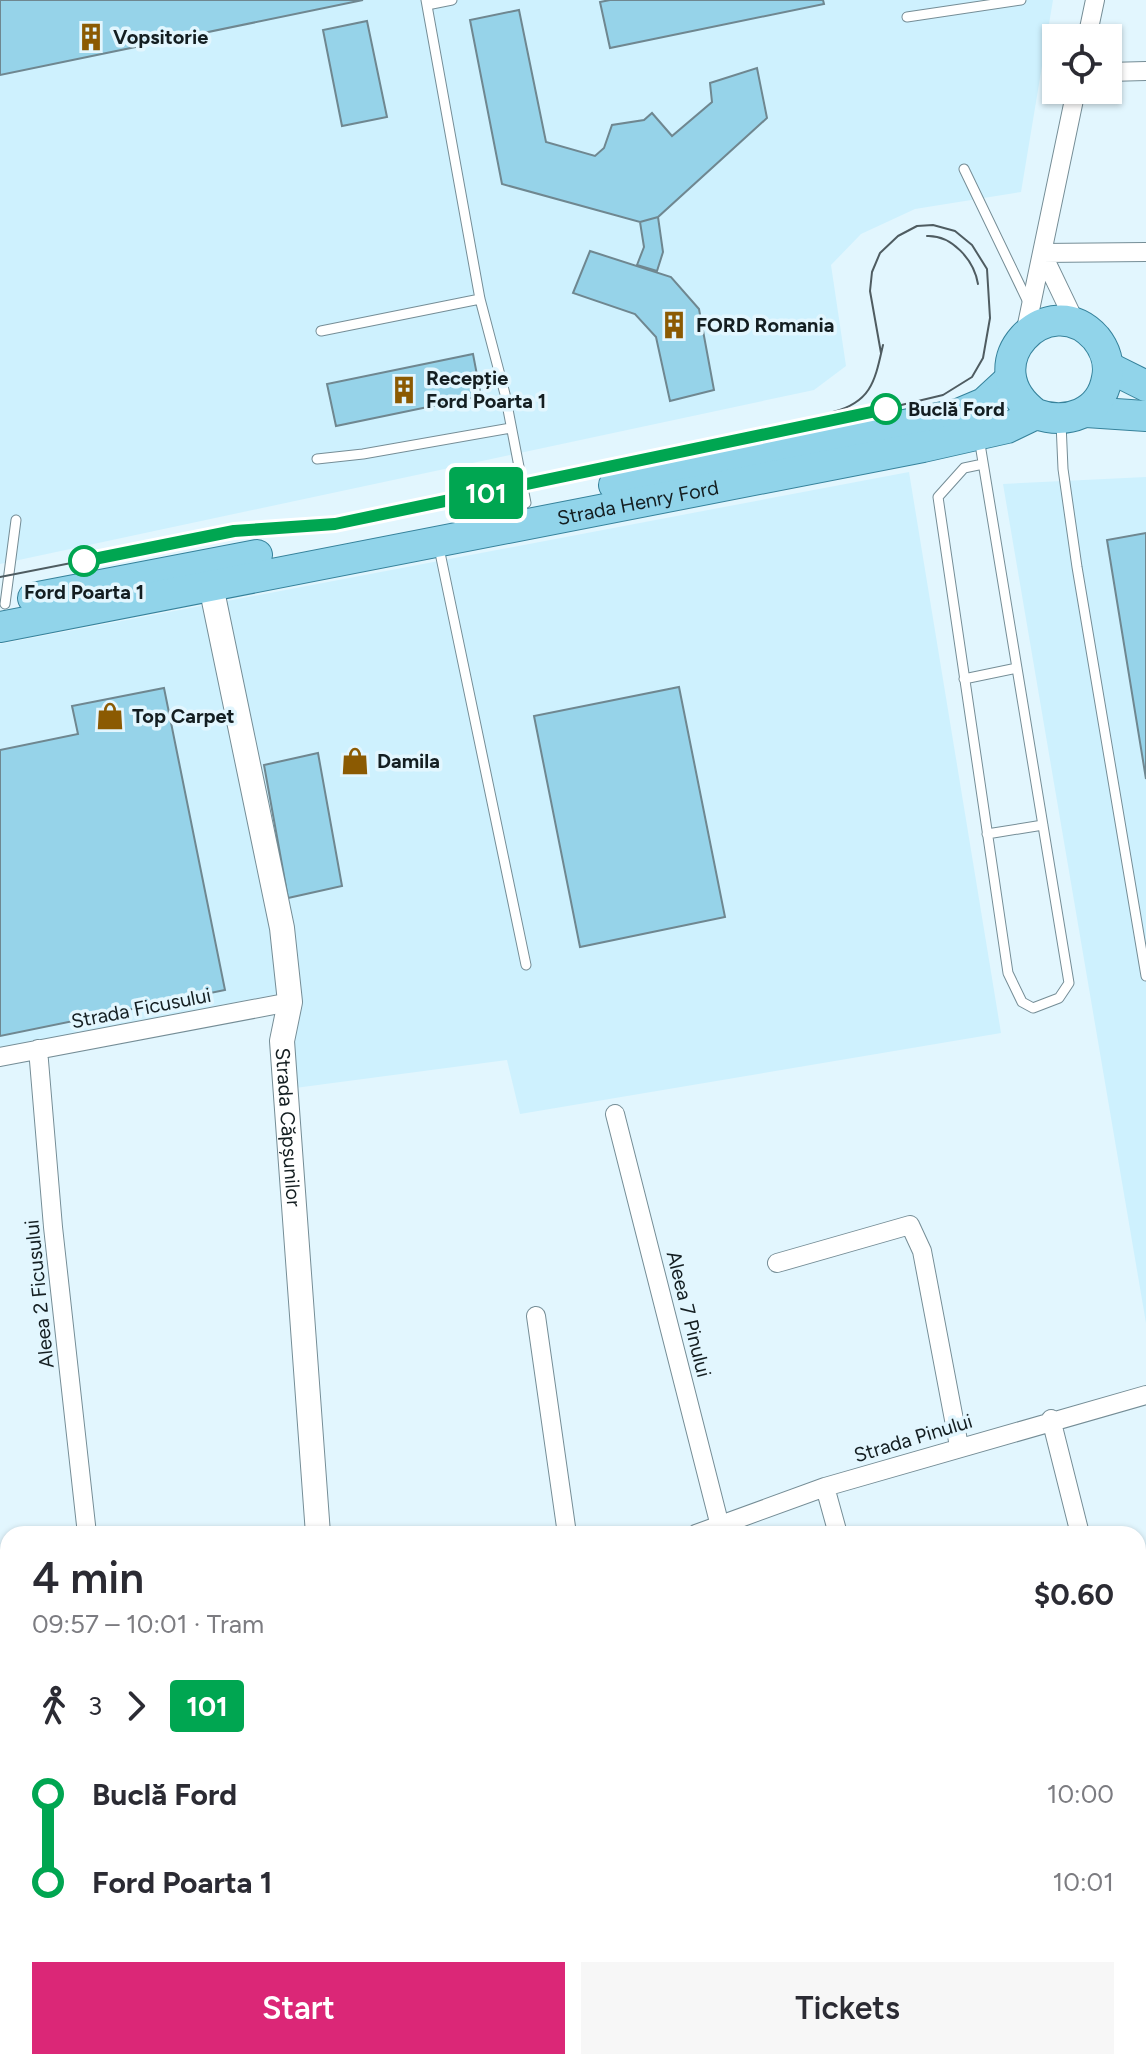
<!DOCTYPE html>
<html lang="en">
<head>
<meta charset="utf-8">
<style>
  :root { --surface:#fff; --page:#f7f7f7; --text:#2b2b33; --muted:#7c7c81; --accent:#db2777 }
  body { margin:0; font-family:Figtree,sans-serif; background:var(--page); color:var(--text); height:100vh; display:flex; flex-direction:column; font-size:30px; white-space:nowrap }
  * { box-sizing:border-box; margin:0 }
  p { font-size:26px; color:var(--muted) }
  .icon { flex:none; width:44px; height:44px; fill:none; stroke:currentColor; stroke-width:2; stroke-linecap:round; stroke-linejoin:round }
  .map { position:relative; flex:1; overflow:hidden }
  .sheet { position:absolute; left:0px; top:1526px; width:1146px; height:544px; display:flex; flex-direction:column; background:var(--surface); border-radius:24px 24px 0 0; box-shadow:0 2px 6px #0004 }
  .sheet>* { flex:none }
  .badge { padding:0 16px; border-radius:6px; font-size:28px; line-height:52px }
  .tools { position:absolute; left:1042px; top:24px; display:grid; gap:16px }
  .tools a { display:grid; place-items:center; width:80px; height:80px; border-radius:0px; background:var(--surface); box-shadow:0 2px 6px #0004; font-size:40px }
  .map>.badge { position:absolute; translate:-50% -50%; box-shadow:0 0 0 4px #fff }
  .legs { display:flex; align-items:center; gap:12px; height:88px; padding:0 32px; font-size:26px }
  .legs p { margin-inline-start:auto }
  .overview { display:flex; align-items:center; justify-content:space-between; height:136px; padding:0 32px }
  h1 { font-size:44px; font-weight:600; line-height:60px }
  .button { display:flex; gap:16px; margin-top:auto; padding:16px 32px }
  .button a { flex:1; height:92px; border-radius:0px; background:var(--accent); color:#fff; font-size:32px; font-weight:600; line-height:92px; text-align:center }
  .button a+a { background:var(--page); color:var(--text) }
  ul { padding:0 32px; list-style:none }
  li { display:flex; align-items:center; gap:28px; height:88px; font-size:30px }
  li i { display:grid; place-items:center; width:12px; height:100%; margin:0 10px; background:currentColor }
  li i::after { content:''; width:20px; height:20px; margin:-10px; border:6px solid; border-radius:50%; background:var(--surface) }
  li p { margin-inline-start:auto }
  li:first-child i { background:linear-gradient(#0000 50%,currentColor 0) }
  li:last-child i { background:linear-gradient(currentColor 50%,#0000 0) }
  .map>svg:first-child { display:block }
  .built { fill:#cef1fe }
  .building { fill:#96d3e9; stroke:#6f8790; stroke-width:2 }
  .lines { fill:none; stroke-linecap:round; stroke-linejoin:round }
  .service-casing { stroke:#758d96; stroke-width:11 }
  .minor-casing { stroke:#758d96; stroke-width:20 }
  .tertiary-casing { stroke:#758d96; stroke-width:26 }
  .primary-casing { stroke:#36829b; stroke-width:32 }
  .service { stroke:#fff; stroke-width:9 }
  .minor { stroke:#fff; stroke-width:18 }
  .tertiary { stroke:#fff; stroke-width:24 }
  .primary { stroke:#91d4ea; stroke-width:30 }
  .tram { stroke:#4f5c61; stroke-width:2 }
  .line-1-casing { stroke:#fff; stroke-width:18 }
  .line-1 { stroke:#00a651; stroke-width:12 }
  .stop-1-dot { fill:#fff; stroke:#00a651; stroke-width:4 }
  .labels { text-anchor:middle; stroke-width:7; stroke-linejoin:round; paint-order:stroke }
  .poi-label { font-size:20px; font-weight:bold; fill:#141e21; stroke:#e2f6fe; text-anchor:start }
  .stop-label { font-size:20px; font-weight:bold; fill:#141e21; stroke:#e2f6fe; text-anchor:start }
  .street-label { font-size:20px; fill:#141e21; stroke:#e2f6fe }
</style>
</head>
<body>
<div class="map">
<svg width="1146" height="2070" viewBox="0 0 1146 2070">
  <rect width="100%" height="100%" fill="#e2f6fe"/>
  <path class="built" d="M0,0H1053L1021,192L915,209L861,234L831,265L846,366L814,390L0,564Z
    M909,472L1001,1033L520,1114L507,1060L295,1088L283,993L0,1049V644Z
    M1146,477V1323L1003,484Z"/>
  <path class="building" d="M0,0H363L0,75Z
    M610,0H823L824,4L610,48L600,2Z
    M519,10L546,142L595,156L604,148L612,125L644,120L652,113L672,136L712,102L710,83L757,68L767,118L658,217L640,222L502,184L470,20Z
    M367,21L387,117L342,126L323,30Z
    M658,217L663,252L657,271L637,265L644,247L640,222Z
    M590,251L671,277L699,309L714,390L670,401L656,337L635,314L573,293Z
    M473,354L481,396L336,426L327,384Z
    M1146,533V779L1107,540Z
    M679,687L725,917L580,947L534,716Z
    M164,688L225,990L0,1036V750L78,734L72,706Z
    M318,753L342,886L288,898L264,765Z"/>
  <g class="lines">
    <defs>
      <path id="service" d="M426,0L480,299L505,394L526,503
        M427,5L452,0
        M907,17L1021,0
        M964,169L1028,302
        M321,331L480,299
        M1061,423L1063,469L1077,567L1146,976
        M979,438L1069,983L1059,998L1033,1008L1022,1002L1008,973L938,497L964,468L983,464
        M317,459L363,454L511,428
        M439,548L526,965
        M5,604L16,520
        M964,679L1017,668
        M987,834L1043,825
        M987,2062L989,2070"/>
      <path id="minor" d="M1087,38L1095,0
        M1108,72L1146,71
        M1042,253L1146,252
        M1042,253L1076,324
        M1025,334L1076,90
        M38,1049L53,1227L87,1534
        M0,1057L290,1002
        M615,1114L722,1534
        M777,1263L910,1225L922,1251L959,1446
        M536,1316L567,1534
        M1051,1419L1080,1534
        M825,1487L838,1534
        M696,1534L825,1487L1146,1395
        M0,1691L8,1689
        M0,1759L8,1757
        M1138,1763L1146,1794
        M1138,1993L1146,1994
        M485,2062L486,2070
        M692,2062L694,2070
        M871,2062L873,2070
        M188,2070L214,2062"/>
      <g id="tertiary">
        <path id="s1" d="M211,586L282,928L290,1002L282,1041L318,1534"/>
        <path d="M320,2062L321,2070"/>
      </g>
      <g id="primary">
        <path d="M1108,367L1146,386"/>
        <path d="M1086,412L1146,416"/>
        <path d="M614,485L958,414L984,403L1010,379"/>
        <path d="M33,598L257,555"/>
        <path id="s2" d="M0,627L923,447L1007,428L1036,414C1066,425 1101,414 1107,378C1110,364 1105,349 1096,338C1049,285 969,365 1036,414"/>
      </g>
    </defs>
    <use href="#service" class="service-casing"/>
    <use href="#minor" class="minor-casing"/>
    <use href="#tertiary" class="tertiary-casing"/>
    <use href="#primary" class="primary-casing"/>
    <use href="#service" class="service"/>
    <use href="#minor" class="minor"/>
    <use href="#tertiary" class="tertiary"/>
    <use href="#primary" class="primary"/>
    <path class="tram" d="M927,236C952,235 974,260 978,284
      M833,412C872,402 875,380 883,345
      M0,577L234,531L335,524L826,423L943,395L972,377L983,358L990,318L987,269L972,245L955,231L933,225L917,226L898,236L880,253L872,272L870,291L881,353"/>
  </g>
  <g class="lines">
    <defs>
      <path id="line-1" d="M84,561L234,531L335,524L886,409"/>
    </defs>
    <use href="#line-1" class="line-1-casing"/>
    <use href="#line-1" class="line-1"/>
  </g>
  <defs>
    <symbol id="building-bare" viewBox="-9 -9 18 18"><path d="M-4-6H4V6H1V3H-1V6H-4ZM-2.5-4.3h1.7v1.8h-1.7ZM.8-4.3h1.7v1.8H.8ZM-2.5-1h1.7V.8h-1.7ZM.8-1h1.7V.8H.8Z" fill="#8b5a02" stroke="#e2f6fe" stroke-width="2.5" paint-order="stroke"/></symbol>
    <symbol id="shop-bare" viewBox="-9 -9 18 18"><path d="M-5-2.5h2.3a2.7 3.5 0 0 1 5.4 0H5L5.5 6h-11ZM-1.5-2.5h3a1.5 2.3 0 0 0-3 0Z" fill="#8b5a02" stroke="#e2f6fe" stroke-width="2.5" paint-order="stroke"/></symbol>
  </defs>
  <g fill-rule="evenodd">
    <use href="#building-bare" x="71" y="17" width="40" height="40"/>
    <use href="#building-bare" x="654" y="305" width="40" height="40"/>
    <use href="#building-bare" x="384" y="370" width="40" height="40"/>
    <use href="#shop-bare" x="90" y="696" width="40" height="40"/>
    <use href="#shop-bare" x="335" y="741" width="40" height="40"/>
  </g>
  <g class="stop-1-dot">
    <circle cx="886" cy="409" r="14"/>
    <circle cx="84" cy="561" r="14"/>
  </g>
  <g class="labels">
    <g class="poi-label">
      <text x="113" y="44">Vopsitorie</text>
      <text x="696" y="332">FORD Romania</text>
      <text x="426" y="385">Recepție<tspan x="426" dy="23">Ford Poarta 1</tspan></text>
      <text x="132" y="723">Top Carpet</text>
      <text x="377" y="768">Damila</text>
    </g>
    <g class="stop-label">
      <text x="908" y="416">Buclă Ford</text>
      <text x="84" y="599" text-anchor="middle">Ford Poarta 1</text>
    </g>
    <g class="street-label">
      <text dy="7" stroke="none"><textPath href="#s2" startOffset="650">Strada Henry Ford</textPath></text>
      <text transform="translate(141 1008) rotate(-11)" y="7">Strada Ficusului</text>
      <text dy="7" stroke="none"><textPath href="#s1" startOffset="550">Strada Căpșunilor</textPath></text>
      <text transform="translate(39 1294) rotate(-96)" y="7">Aleea 2 Ficusului</text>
      <text transform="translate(689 1314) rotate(76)" y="7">Aleea 7 Pinului</text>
      <text transform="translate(913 1438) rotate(-17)" y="7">Strada Pinului</text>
    </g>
  </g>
</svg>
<div class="tools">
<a><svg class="icon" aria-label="locate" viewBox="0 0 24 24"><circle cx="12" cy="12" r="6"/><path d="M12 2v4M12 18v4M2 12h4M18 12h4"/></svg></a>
</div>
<b class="badge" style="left:486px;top:493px;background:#00a651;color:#fff">101</b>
<section class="sheet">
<div class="overview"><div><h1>4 min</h1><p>09:57 – 10:01 · Tram</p></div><b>$0.60</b></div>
<div class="legs"><svg class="icon" aria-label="walk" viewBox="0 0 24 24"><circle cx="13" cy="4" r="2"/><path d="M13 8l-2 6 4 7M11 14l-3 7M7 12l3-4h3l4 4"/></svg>3<svg class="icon" aria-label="forward" viewBox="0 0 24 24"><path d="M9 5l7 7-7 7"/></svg><b class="badge" style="background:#00a651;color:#fff">101</b></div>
<ul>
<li><i style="color:#00a651"></i><b>Buclă Ford</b><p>10:00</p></li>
<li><i style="color:#00a651"></i><b>Ford Poarta 1</b><p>10:01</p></li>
</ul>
<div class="button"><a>Start</a><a>Tickets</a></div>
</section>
</div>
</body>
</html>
